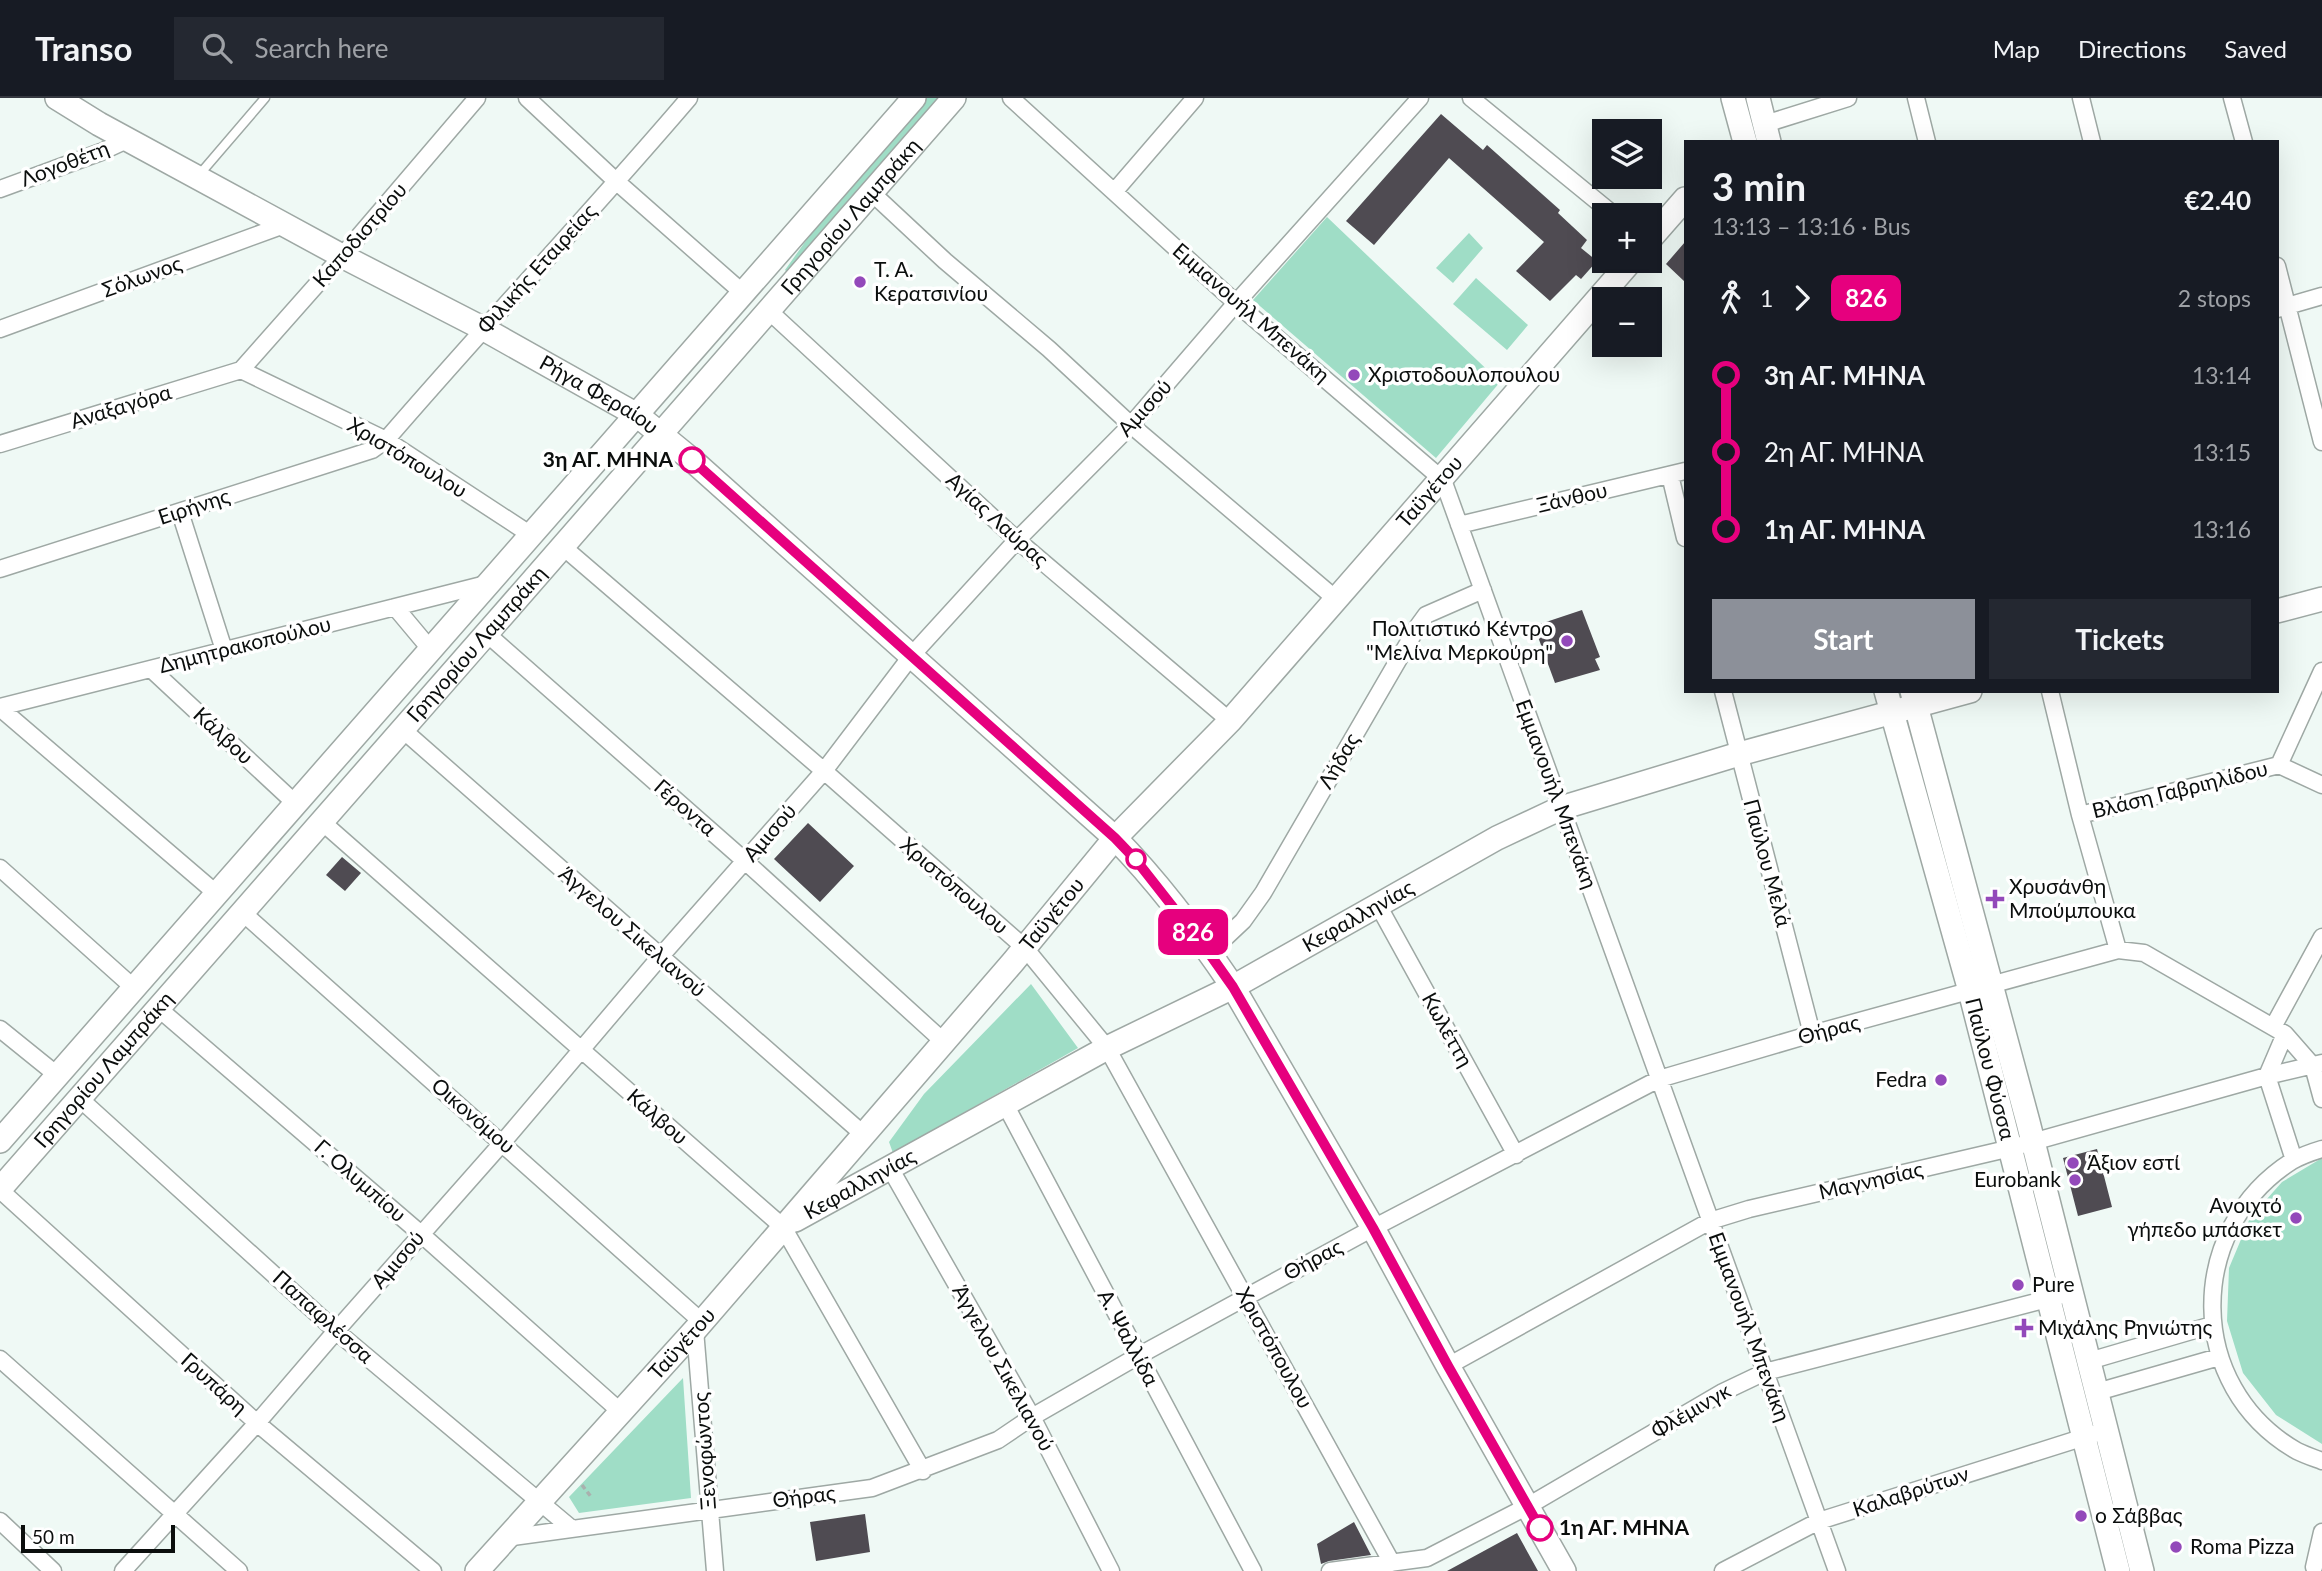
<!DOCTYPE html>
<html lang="en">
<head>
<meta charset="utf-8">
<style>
  :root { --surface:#171b24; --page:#242831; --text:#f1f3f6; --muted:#9ea1a6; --line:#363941; --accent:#8c9099 }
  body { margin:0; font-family:Lato,sans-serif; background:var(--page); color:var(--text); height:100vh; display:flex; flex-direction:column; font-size:26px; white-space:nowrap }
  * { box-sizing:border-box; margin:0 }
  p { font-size:23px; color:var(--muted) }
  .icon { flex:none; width:38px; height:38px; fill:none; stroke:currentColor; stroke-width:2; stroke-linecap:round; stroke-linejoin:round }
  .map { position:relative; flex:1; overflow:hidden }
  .drawer { position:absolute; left:1684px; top:42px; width:595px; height:553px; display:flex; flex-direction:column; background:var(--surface); border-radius:0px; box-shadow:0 7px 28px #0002 }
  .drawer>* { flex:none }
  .badge { padding:0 14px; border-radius:10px; font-size:24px; line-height:46px }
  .tools { position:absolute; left:1592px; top:21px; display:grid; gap:14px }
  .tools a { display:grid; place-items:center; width:70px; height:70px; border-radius:0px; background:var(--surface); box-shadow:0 7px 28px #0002; font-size:35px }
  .scale { position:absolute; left:21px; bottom:18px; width:154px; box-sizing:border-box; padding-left:7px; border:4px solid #0b0e0d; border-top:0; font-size:19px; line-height:24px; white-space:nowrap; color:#0b0e0d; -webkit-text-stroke:5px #fff; paint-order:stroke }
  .map>.badge { position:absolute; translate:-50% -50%; box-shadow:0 0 0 4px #fff }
  .legs { display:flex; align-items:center; gap:10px; height:77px; padding:0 28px; font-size:23px }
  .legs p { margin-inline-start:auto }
  .overview { display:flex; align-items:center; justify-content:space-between; height:119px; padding:0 28px }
  h1 { font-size:38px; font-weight:700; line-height:52px }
  .action { display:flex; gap:14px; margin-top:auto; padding:14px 28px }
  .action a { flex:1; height:80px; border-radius:0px; background:var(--accent); color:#fff; font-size:28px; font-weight:700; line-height:80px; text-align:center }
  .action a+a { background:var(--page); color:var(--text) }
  ul { padding:0 28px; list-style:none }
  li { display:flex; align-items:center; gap:24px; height:77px; font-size:26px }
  li i { display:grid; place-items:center; width:10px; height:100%; margin:0 9px; background:currentColor }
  li i::after { content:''; width:18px; height:18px; margin:-9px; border:5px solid; border-radius:50%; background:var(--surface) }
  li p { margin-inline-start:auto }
  li:first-child i { background:linear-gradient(#0000 50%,currentColor 0) }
  li:last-child i { background:linear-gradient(currentColor 50%,#0000 0) }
  header { display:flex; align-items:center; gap:42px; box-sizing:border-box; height:98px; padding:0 35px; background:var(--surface); border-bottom:2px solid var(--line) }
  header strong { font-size:33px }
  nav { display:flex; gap:38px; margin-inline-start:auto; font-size:24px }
  .search { width:490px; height:63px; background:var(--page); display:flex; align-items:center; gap:18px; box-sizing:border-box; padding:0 24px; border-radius:0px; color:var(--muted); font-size:26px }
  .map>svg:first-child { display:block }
  .green { fill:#9fddc6 }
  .building { fill:#4f4b52 }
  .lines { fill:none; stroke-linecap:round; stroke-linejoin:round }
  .lane-casing { stroke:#9ea8a4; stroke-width:11 }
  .street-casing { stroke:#9ea8a4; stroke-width:19 }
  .secondary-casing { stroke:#9ea8a4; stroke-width:26 }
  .path { stroke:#a9b1ae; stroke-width:3.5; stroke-dasharray:5 3.5; stroke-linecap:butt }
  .lane { stroke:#fff; stroke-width:8 }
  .street { stroke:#fff; stroke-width:16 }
  .secondary { stroke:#fff; stroke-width:23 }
  .line-1-casing { stroke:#fff; stroke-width:16 }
  .line-1 { stroke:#e6007e; stroke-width:10 }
  .poi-dot { fill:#9349ba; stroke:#fff; stroke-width:2.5 }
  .stop-1-dot { fill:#fff; stroke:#e6007e; stroke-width:3.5 }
  .labels { text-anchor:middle; stroke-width:7; stroke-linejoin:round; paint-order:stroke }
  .street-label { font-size:21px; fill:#0b0e0d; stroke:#fff }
  .poi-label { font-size:21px; fill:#0b0e0d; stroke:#fff; text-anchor:start }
  .stop-label { font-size:21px; font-weight:bold; fill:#0b0e0d; stroke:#fff; text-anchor:end }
</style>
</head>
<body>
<header>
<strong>Transo</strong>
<div class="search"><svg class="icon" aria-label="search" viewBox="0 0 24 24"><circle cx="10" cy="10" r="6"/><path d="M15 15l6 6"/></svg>Search here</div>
<nav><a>Map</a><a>Directions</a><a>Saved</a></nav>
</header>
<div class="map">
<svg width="2322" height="1473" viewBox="0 0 2322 1473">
  <rect width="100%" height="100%" fill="#eff9f5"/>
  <path class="green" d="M927,0H953L788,175L785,172L825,116Z
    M1327,119L1500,284L1436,360L1253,202Z
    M1469,135L1483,150L1453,185L1436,170Z
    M1476,180L1528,227L1507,252L1453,206Z
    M1031,886L1078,950L893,1055L889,1044L924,996Z
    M2322,1060V1346L2276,1317L2243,1275L2227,1223L2229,1170L2250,1120L2282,1084Z
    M683,1280L691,1400L579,1415L569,1399Z"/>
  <path class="building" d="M1441,16L1483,52L1487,47L1560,112L1558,115L1587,142L1581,150L1597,163L1581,181L1576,177L1550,203L1516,173L1544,144L1449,60L1374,147L1346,123Z
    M1685,144V184L1666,166Z
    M1582,512L1600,559L1595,561L1600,572L1555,585L1534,528Z
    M808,725L854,768L820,804L774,761Z
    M342,759L361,775L345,793L326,777Z
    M2097,1051L2112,1109L2078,1118L2063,1060Z
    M865,1416L870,1454L816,1463L810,1424Z
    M1354,1424L1371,1457L1329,1463L1321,1466L1317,1446Z
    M1517,1435L1538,1473H1447Z"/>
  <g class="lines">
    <defs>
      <path id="lane" d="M199,77L265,0"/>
      <path id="street" d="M527,0L617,84L743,195
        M1011,0L1236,205L1443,382L1837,1473
        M1471,0L1614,117
        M1916,0L1927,44
        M2081,0L2092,44
        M2232,0L2244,44
        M1765,26L1848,0
        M0,91L101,54L129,41
        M1114,94L1195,0
        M872,95L945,163L1049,251L1131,327L1337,502
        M2277,168L2322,344
        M2277,211L2322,198
        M769,213L1017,442L1230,623
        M0,231L284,127
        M241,272L342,158L477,0
        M241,272L386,342L531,437
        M0,346L241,272
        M1670,377L1685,440
        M180,414L224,552
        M1459,427L1685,373
        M562,448L824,673L1025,850L1107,950L1392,1465
        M0,471L372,352L386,342C485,227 590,116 689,0
        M395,509L431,552
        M486,535L745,763L944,944
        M151,571L296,706
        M1723,593L1812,936
        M2050,593L2080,717L2118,852
        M0,609L490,485
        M0,610L217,796
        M402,631L863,1036
        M2279,667L2322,573
        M2279,667L2322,687
        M2080,717L2279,667
        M321,723L783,1129L923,1373
        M0,770L134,890
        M1378,807L1516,1057
        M242,814L702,1224
        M1209,855L1243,823L1263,795L1418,528L1426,517L1483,492
        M158,910L421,1136L622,1315
        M2273,929L2322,839
        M0,931L57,977
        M2285,936L2267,978L2294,1062
        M79,1000L336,1233L572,1431
        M1005,1006L1253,1473
        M2322,1051C2312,1054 2301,1058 2292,1063C2185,1131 2185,1289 2297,1353C2305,1357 2314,1360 2322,1363
        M890,1070L1032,1319L1111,1473
        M0,1092L257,1325L433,1473
        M695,1232L715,1473
        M0,1261L239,1473
        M2089,1263L2212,1227
        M1448,1268L1710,1123L1749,1111L2011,1050L2267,978L2322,965
        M2097,1294L2219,1259
        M0,1423L53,1473
        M506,1440L872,1390L998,1342L1032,1319L1138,1258L1373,1130L1659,981L1812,936L2118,852L2144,855L2285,936L2313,968L2322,1001
        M2314,1469L2322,1434
        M123,1473L257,1325L336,1233L503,1044L660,859L824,673L912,557L1017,442L1131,327L1236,205L1420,0
        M1330,1473L1427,1460L1528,1408L1723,1294L1765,1274L2059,1198
        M1723,1473L1819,1423L2094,1336"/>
      <g id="secondary">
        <path id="s1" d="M57,0L99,26L342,158L482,230L637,317L692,362L1115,740C1159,785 1198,837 1233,889L1373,1130L1448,1268L1564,1473"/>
        <path d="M1733,0L1745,44"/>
        <path d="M1758,0L1769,44"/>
        <path d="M1650,141L1685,101"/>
        <path d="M2277,513L2322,501"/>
        <path id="s2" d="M1886,593L1970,893L2118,1473"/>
        <path d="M1912,593L2028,1024L2142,1473"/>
        <path d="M0,1043L914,0"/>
        <path id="s3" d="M0,1091C317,727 638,365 954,0"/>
        <path id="s4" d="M795,1122L1107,950L1233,889L1497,740L1561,710L1739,656L1970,593"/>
        <path id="s5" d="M477,1473L695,1232L1013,864L1115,740L1230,623L1631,163"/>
      </g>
    </defs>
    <use href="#lane" class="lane-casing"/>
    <use href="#street" class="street-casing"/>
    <use href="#secondary" class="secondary-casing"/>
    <path class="path" d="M582,1387L592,1400"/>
    <use href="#lane" class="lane"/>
    <use href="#street" class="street"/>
    <use href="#secondary" class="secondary"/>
  </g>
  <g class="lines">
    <defs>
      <path id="line-1" d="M692,362L1115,740L1136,762L1209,855L1233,889L1373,1130L1448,1268L1540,1430"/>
    </defs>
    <use href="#line-1" class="line-1-casing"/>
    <use href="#line-1" class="line-1"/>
  </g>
  <g class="poi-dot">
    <circle cx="860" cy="184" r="7"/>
    <circle cx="1354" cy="277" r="7"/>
    <circle cx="1567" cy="543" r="7"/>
    <path d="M1991.5 790.5h7v7h7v7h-7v7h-7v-7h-7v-7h7z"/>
    <circle cx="1941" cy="982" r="7"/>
    <circle cx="2073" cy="1065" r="7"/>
    <circle cx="2075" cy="1082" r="7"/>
    <circle cx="2296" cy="1120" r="7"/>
    <circle cx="2018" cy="1187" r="7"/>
    <path d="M2020.5 1219.5h7v7h7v7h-7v7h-7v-7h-7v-7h7z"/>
    <circle cx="2081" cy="1418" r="7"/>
    <circle cx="2176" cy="1449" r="7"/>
  </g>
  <g class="stop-1-dot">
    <circle cx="692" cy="362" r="12"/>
    <circle cx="1136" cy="761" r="9"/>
    <circle cx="1540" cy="1430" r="12"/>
  </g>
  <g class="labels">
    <g class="street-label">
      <text transform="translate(65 66) rotate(-21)" y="7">Λογοθέτη</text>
      <text dy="7" stroke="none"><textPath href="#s3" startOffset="1292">Γρηγορίου Λαμπράκη</textPath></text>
      <text transform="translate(360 137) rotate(-49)" y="7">Καποδιστρίου</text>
      <text transform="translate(537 171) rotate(-48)" y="7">Φιλικής Εταιρείας</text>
      <text transform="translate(142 179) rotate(-20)" y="7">Σόλωνος</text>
      <text transform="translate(1251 215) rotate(41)" y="7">Εμμανουήλ Μπενάκη</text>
      <text dy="7" stroke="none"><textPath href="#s1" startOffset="618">Ρήγα Φεραίου</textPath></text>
      <text transform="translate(121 309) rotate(-17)" y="7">Αναξαγόρα</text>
      <text transform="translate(1145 310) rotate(-48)" y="7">Αμισού</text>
      <text transform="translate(407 360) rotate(31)" y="7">Χριστόπουλου</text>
      <text dy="7" stroke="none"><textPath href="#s5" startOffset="1440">Ταϋγέτου</textPath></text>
      <text transform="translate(1572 400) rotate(-13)" y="7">Ξάνθου</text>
      <text transform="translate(194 409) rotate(-18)" y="7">Ειρήνης</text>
      <text transform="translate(997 422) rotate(42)" y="7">Αγίας Λαύρας</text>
      <text dy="7" stroke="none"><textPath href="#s3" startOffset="724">Γρηγορίου Λαμπράκη</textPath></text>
      <text transform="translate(245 547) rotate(-14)" y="7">Δημητρακοπούλου</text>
      <text transform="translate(223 638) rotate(43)" y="7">Κάλβου</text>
      <text transform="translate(1339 663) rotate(-60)" y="7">Λήδας</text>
      <text transform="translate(2180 692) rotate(-14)" y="7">Βλάση Γαβριηλίδου</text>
      <text transform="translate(1556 696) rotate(70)" y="7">Εμμανουήλ Μπενάκη</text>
      <text transform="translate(685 710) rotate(41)" y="7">Γέροντα</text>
      <text transform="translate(770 735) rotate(-49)" y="7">Αμισού</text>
      <text transform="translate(1767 765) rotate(75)" y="7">Παύλου Μελά</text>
      <text transform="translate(954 788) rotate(41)" y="7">Χριστόπουλου</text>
      <text dy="7" stroke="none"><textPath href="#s5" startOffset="873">Ταϋγέτου</textPath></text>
      <text dy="7" stroke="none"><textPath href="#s4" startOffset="640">Κεφαλληνίας</textPath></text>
      <text transform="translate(632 834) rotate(41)" y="7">Άγγελου Σικελιανού</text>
      <text transform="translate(1447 932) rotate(61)" y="7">Κωλέττη</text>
      <text transform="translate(1829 932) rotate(-15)" y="7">Θήρας</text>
      <text dy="7" stroke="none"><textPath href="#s2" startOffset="392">Παύλου Φύσσα</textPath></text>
      <text dy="7" stroke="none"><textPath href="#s3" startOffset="158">Γρηγορίου Λαμπράκη</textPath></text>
      <text transform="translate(473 1018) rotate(41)" y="7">Οικονόμου</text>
      <text transform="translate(657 1019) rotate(41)" y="7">Κάλβου</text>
      <text transform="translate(360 1083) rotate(41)" y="7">Γ. Ολυμπίου</text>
      <text transform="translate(1871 1083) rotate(-13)" y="7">Μαγνησίας</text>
      <text dy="7" stroke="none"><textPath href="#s4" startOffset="74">Κεφαλληνίας</textPath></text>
      <text transform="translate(398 1162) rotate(-49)" y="7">Αμισού</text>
      <text transform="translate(1313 1162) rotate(-28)" y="7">Θήρας</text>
      <text transform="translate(323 1219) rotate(42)" y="7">Παπαφλέσσα</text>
      <text transform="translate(1749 1229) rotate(70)" y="7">Εμμανουήλ Μπενάκη</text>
      <text transform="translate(1128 1240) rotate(62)" y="7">Α. Ψαλλίδα</text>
      <text dy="7" stroke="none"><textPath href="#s5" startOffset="306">Ταϋγέτου</textPath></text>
      <text transform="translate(1274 1250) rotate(61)" y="7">Χριστόπουλου</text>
      <text transform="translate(1003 1270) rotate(61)" y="7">Άγγελου Σικελιανού</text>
      <text transform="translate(214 1286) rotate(42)" y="7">Γρυπάρη</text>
      <text transform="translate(1691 1313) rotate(-30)" y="7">Φλέμινγκ</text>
      <text transform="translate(705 1353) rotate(-94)" y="7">Ξενοφώντος</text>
      <text transform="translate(1911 1394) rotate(-18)" y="7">Καλαβρύτων</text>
      <text transform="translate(804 1399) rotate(-7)" y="7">Θήρας</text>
    </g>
    <g class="poi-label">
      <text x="874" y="179">Τ. Α.<tspan x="874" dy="24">Κερατσινίου</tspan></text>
      <text x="1368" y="284">Χριστοδουλοπουλου</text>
      <text x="1553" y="538" text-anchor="end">Πολιτιστικό Κέντρο<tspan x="1553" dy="24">"Μελίνα Μερκούρη"</tspan></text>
      <text x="2009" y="796">Χρυσάνθη<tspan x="2009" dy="24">Μπούμπουκα</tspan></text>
      <text x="1927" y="989" text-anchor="end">Fedra</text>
      <text x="2087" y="1072">Άξιον εστί</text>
      <text x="2061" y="1089" text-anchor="end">Eurobank</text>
      <text x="2282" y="1115" text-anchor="end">Ανοιχτό<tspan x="2282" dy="24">γήπεδο μπάσκετ</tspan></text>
      <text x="2032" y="1194">Pure</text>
      <text x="2038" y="1237">Μιχάλης Ρηνιώτης</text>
      <text x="2095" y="1425">ο Σάββας</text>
      <text x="2190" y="1456">Roma Pizza</text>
    </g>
    <g class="stop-label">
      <text x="673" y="369">3η ΑΓ. ΜΗΝΑ</text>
      <text x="1559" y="1437" text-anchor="start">1η ΑΓ. ΜΗΝΑ</text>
    </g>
  </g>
</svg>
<div class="tools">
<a><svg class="icon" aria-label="layers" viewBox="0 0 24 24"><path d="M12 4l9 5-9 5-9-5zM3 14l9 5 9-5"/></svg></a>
<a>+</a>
<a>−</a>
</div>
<div class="scale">50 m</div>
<b class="badge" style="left:1193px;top:834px;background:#e6007e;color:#fff">826</b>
<section class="drawer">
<div class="overview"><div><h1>3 min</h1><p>13:13 – 13:16 · Bus</p></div><b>€2.40</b></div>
<div class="legs"><svg class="icon" aria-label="walk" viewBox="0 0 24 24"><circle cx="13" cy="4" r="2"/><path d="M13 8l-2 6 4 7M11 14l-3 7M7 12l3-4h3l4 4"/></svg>1<svg class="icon" aria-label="forward" viewBox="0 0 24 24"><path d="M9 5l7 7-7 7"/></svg><b class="badge" style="background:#e6007e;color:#fff">826</b><p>2 stops</p></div>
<ul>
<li><i style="color:#e6007e"></i><b>3η ΑΓ. ΜΗΝΑ</b><p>13:14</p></li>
<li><i style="color:#e6007e"></i><span>2η ΑΓ. ΜΗΝΑ</span><p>13:15</p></li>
<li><i style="color:#e6007e"></i><b>1η ΑΓ. ΜΗΝΑ</b><p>13:16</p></li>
</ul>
<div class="action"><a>Start</a><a>Tickets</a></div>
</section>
</div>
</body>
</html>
